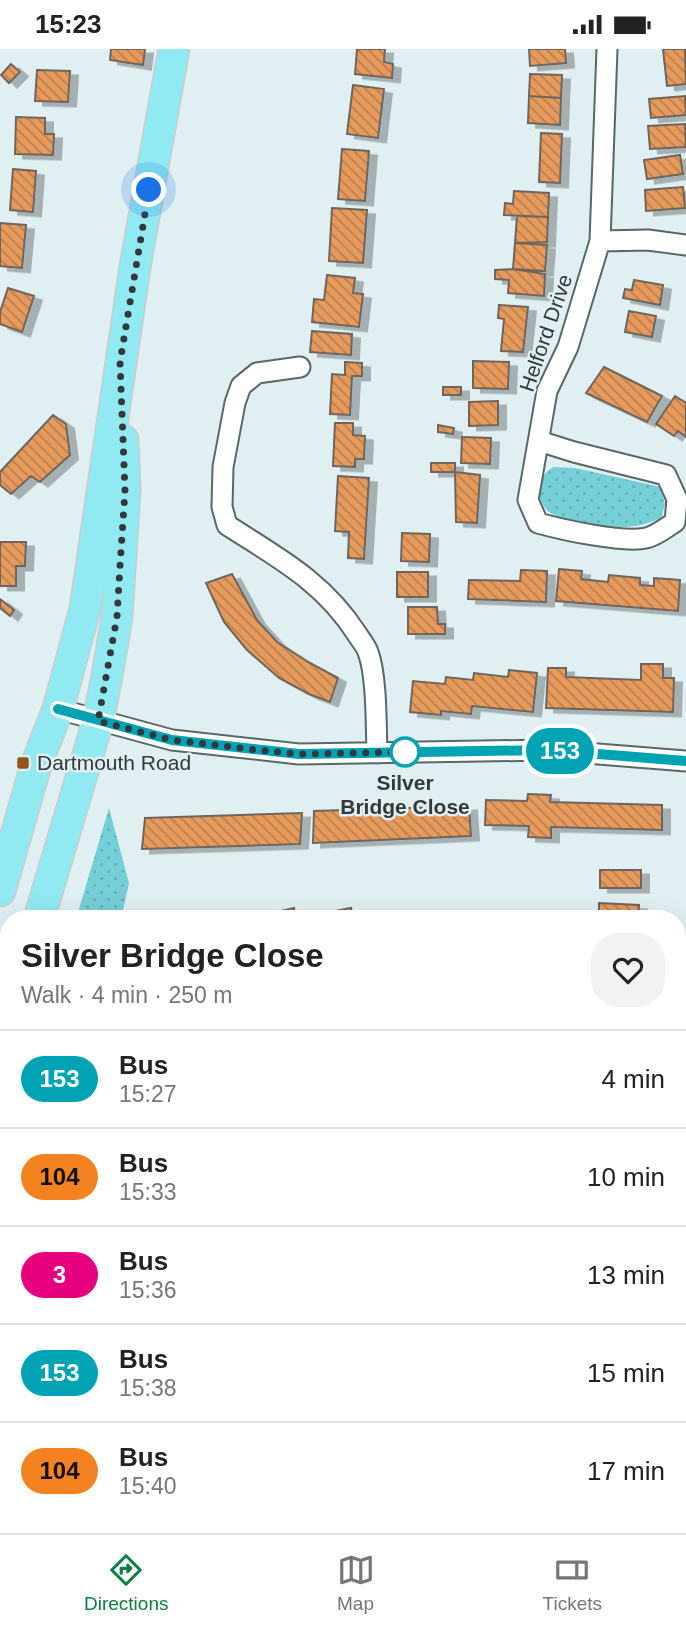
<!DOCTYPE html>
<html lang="en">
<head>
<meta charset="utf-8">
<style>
  :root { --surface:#fff; --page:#f2f2f2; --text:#222; --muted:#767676; --line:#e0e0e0; --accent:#0b8043 }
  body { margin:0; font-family:Arial,sans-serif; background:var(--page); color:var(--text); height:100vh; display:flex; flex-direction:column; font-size:26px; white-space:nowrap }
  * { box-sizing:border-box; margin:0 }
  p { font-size:23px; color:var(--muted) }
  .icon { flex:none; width:38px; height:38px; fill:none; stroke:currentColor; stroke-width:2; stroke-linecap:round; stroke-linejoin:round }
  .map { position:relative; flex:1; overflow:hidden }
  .details { position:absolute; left:0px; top:861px; width:686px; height:623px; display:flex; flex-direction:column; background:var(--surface); border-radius:28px 28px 0 0; box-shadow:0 7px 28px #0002 }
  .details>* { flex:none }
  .badge { padding:0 14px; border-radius:23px; font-size:24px; line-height:46px }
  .you { position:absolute; width:35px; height:35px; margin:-18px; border:5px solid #fff; border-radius:50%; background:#1a73e8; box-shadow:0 0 0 10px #1a73e833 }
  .map>.badge { position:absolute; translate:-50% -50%; box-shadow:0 0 0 4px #fff }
  .round { display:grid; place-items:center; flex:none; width:74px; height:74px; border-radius:28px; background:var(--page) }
  .head { display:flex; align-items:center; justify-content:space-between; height:119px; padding:0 21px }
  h1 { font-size:33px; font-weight:700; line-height:52px }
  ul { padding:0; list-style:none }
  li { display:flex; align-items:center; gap:21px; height:98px; padding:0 21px; border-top:2px solid var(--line) }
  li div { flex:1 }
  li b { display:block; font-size:26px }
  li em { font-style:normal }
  li .badge { min-width:77px; font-weight:700; text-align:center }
  .status { display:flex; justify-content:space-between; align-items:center; height:49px; padding:0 35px; background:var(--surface); direction:ltr }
  .status svg { height:19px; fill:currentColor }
  .tabs { display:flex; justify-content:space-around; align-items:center; height:98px; border-top:2px solid var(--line); background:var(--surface); font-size:19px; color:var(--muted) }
  .tabs a { display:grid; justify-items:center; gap:4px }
  .tabs .selected { color:var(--accent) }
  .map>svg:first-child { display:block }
  .grass { fill:url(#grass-dots) }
  .forest { fill:url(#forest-firs) }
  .building { fill:url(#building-back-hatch); stroke:#6f655d; stroke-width:2; filter:url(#shadow) }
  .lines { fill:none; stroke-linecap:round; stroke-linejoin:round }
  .street-casing { stroke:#586768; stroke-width:23 }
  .primary-casing { stroke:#cacccc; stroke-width:33 }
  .street { stroke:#fff; stroke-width:19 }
  .primary { stroke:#91eaf1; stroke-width:30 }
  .line-casing { stroke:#fff; stroke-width:16 }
  .line { stroke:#00a3b4; stroke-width:10 }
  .walk { stroke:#33393a; stroke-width:7; stroke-dasharray:0 12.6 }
  .stop-dot { fill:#fff; stroke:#00a3b4; stroke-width:3.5 }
  .poi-dot { fill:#93551a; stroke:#e0f0f2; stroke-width:2.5 }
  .labels { text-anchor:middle; stroke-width:5; stroke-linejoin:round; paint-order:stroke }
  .street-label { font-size:21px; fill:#33393a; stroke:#e0f0f2 }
  .poi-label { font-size:21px; fill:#33393a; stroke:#e0f0f2; text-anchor:start }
  .stop-label { font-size:21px; font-weight:bold; fill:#33393a; stroke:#e0f0f2 }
</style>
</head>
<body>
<div class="status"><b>15:23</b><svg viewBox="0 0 49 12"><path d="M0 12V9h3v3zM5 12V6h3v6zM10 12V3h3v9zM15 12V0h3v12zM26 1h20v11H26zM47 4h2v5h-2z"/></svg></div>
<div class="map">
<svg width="686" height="1484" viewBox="0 0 686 1484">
  <defs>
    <pattern id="grass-dots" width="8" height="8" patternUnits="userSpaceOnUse" patternTransform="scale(1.75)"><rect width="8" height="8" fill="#75cfd6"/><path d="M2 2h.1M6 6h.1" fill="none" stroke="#66b2b8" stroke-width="1.8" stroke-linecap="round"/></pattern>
    <pattern id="forest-firs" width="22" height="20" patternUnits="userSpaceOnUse" patternTransform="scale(1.75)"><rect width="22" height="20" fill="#75cfd6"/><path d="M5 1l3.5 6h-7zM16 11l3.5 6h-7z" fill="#66b2b8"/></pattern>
    <pattern id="building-back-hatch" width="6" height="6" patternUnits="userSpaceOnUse" patternTransform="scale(1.75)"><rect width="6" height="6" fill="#e69a5c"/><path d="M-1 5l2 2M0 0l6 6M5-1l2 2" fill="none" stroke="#bb7f4d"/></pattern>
    <filter id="shadow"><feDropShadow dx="8" dy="4.5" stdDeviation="0" flood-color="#0004"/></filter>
  </defs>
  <rect width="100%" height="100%" fill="#e0f0f2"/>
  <path class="grass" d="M553,418L575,419L661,438L665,455L661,469C649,474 638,478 624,478C607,478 563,473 549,463C544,459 540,451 539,444C536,432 544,425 553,418Z
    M109,759L129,834L121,870H76Z
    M9,1086V1338L0,1346V1117Z"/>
  <path class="forest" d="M9,1338L0,1433V1346Z"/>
  <path class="building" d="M111,0H145L143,16L110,11Z
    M357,0H385L384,13L393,15L392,29L355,25Z
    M529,0H565L566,14L530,17Z
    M663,0H685L686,35L667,37Z
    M11,15L20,23L9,34L1,26Z
    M37,21L70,22L68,53L35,52Z
    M530,25L562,26L561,49L529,47Z
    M353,36L384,40L378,89L347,85Z
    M529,47L561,49L560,76L528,74Z
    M685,47L686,66L651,69L649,50Z
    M16,68L45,69V85H54L53,106L15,105Z
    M685,75L686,98L650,100L648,77Z
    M541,84L562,85L560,134L539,133Z
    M342,100L369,102L365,152L338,150Z
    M680,106L683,125L647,130L644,111Z
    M13,120L36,122L33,163L10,161Z
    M683,138L685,159L646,162L645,141Z
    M514,142L549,144L548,168L504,166L505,154L513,155Z
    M332,159L367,161L363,214L329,212Z
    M517,167L548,168L547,193L515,194Z
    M0,174L26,176L22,219L0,217Z
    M515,194L547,196L545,222L513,220Z
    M513,220L545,225L544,247L508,244L509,231L495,230V221Z
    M327,226L355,229L353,244L363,245L359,278L312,273L314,250L324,251Z
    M634,231L663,236L660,256L623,249L625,240L632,241Z
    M8,239L34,247L22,283L0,275V263Z
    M499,256L528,258L523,303L501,302L504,270L498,269Z
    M629,262L656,267L652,288L625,283Z
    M312,282L352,285L351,306L310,303Z
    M473,312L509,313L508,340L473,339Z
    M345,313L362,314V327H352L350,366L330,365L332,325L345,326Z
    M604,318L662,347L647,373L586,344Z
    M443,338H461V346H443Z
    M675,347L686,354V388L678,382L674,387L656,375Z
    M498,352V376L469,377V353Z
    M53,366L66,375L70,406L40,433L31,427L11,445L0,436V423Z
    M335,374H353V386L365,387L364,410H355V418L333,417Z
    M438,376L454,379L453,385L438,383Z
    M462,388L491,389L490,415L461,414Z
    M431,414H455V423H431Z
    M455,423L480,426L477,474L456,473Z
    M338,427L369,429L364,510L348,509L349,483L335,482Z
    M402,484L430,485L429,513L401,512Z
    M0,493H26L25,517H16V537H0Z
    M559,520L582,522L581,530L608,533L609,526L640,529V536L654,537V529L680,531L678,562L556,552Z
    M521,521L547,522L546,553L468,550L469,531L520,532Z
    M397,523H428V548H397Z
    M232,525L257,571L277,593L308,613L338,629L330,653L309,645L279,629L247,601L224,573L206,534Z
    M0,550L14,561L10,567L0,559Z
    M408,558H437L438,575H445V585H408Z
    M641,615H663V629H674L673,663L546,659L548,619H566V628L641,631Z
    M509,621L537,624L533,663L472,657L471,665L441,662V666L410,663L413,632L445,635L446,628L473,631L474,624L508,628Z
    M528,745L551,746L550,753L662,756V781L551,778V789L528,788L529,777L485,776L486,751L527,752Z
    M469,757L471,787L313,794L314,762Z
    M302,764L300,795L142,800L145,769Z
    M600,821H641V839H600Z
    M599,854L639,856L638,870H599Z
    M294,859L296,870H247Z
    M351,859L353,870H306L305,868Z
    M677,971L686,972V1001L677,1002Z
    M683,1105L686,1107V1132L677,1143V1113Z
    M686,1141V1165L677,1158V1153Z
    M677,1241L686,1247V1274L677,1267Z
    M677,1283L686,1291V1317L677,1310Z
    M677,1463L686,1470V1484H647L641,1479L644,1475H677Z
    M62,1475L107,1477V1484H73V1478H62Z
    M334,1475H359V1484H335Z
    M415,1475H452L450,1484H414Z
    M602,1475H632L624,1484H613Z"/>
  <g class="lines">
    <defs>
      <path id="street" d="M600,192L607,0
        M300,318L257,324L241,337L235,354L223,418L222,458L227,476C278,509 323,532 357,585C360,590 366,597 368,603C377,627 376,677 377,704
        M539,392L574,403L666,426L677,450L675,473C667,478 656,487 646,489C623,494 563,481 538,474L528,451L547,342L568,298L600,192L648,191L686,196
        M58,660L172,691L299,705L548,701L686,712
        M0,920L9,923
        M677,1038L686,1043
        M677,1391L686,1389
        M144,1475L145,1484
        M501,1484L509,1475"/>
      <path id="primary" d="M0,842L36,716L58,660L85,560L135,218L174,0
        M39,870L98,672L107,627L117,568L125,441L123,391
        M0,1008L9,973"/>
    </defs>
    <use href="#street" class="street-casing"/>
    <use href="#primary" class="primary-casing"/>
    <use href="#street" class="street"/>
    <use href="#primary" class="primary"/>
  </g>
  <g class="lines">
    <defs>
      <path id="line" d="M58,660L172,691L299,705L548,701L686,712"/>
    </defs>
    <use href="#line" class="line-casing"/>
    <use href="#line" class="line"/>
    <path class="walk" d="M149,141L120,313L125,442L120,517L117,568L98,672L172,691L257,701L299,705L405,703"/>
  </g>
  <circle class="stop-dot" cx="405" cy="703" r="14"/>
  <rect class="poi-dot" x="16" y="707" width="14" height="14" rx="3.5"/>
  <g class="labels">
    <g class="street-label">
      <text transform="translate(546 284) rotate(-71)" y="7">Helford Drive</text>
    </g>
    <g class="poi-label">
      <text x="37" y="721">Dartmouth Road</text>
    </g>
    <g class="stop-label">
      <text x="405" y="741">Silver<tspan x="405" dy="24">Bridge Close</tspan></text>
    </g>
  </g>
</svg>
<div class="you" style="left:149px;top:141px"></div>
<b class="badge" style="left:560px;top:702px;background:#00a3b4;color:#fff">153</b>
<section class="details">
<div class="head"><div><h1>Silver Bridge Close</h1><p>Walk · 4 min · 250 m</p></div><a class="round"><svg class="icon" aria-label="heart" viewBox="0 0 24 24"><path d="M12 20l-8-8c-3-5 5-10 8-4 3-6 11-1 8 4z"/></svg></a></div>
<ul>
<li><span class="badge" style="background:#00a3b4;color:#fff">153</span><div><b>Bus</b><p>15:27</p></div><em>4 min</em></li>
<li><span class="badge" style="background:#f58220;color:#111">104</span><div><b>Bus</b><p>15:33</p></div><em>10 min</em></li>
<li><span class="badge" style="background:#e6007e;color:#fff">3</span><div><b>Bus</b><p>15:36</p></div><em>13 min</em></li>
<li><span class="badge" style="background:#00a3b4;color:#fff">153</span><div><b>Bus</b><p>15:38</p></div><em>15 min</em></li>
<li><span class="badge" style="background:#f58220;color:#111">104</span><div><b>Bus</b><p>15:40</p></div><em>17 min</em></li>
</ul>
</section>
</div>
<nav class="tabs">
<a class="selected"><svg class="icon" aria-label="directions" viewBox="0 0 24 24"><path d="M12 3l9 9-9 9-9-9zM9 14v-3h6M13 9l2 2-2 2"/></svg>Directions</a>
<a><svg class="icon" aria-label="map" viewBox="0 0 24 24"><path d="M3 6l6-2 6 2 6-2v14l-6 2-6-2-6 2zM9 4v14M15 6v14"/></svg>Map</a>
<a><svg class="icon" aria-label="tickets" viewBox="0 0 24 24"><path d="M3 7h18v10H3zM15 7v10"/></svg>Tickets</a>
</nav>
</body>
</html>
